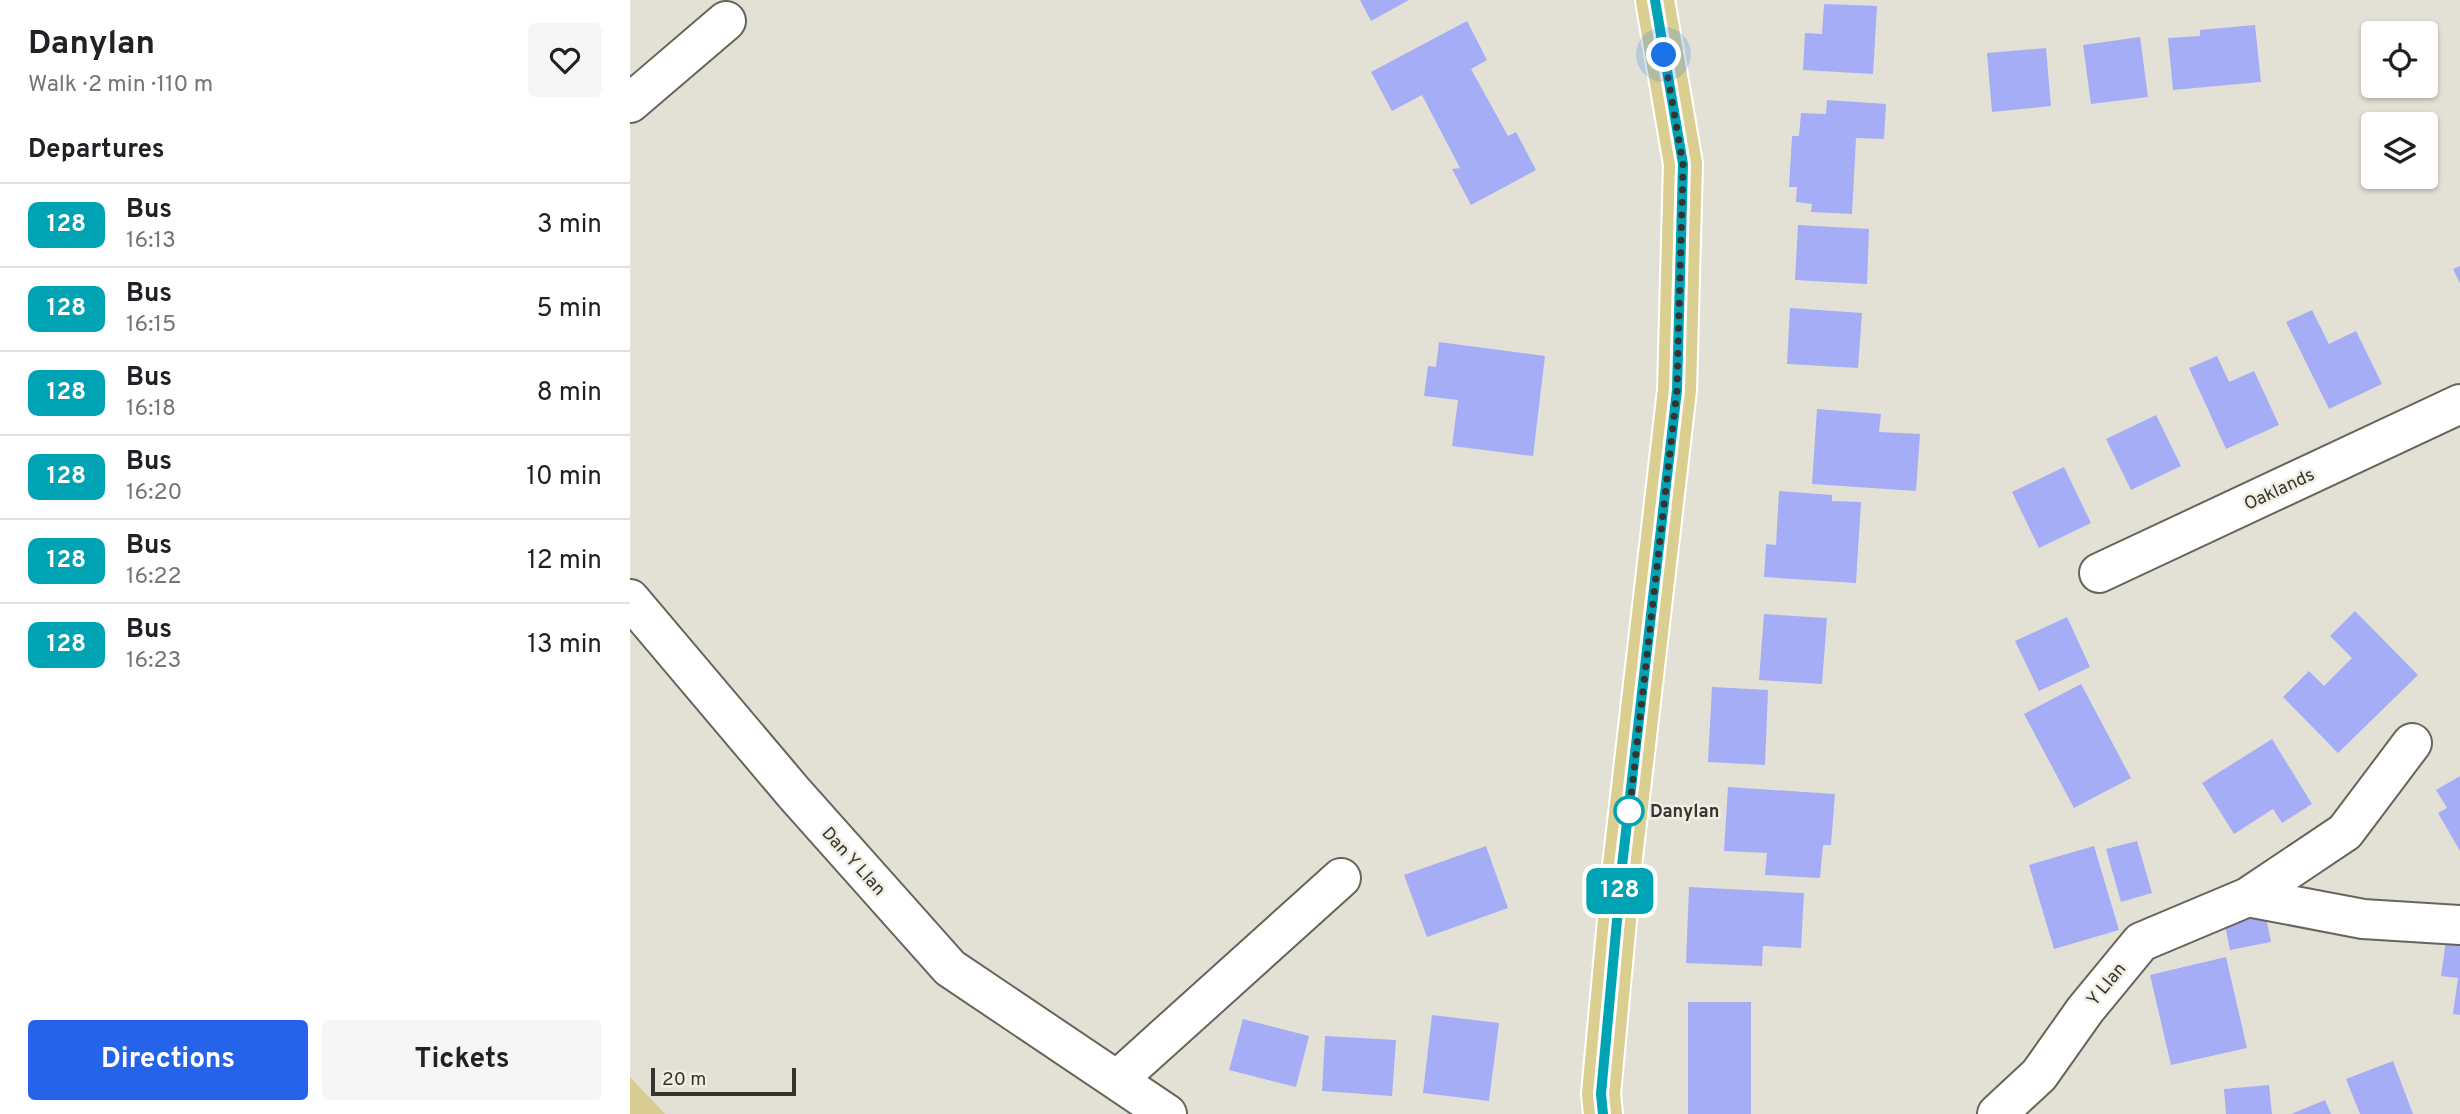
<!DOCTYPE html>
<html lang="en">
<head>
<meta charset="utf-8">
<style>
  :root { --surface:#fff; --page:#f6f6f6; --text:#202124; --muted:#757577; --line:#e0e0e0; --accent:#2563eb }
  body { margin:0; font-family:Overpass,sans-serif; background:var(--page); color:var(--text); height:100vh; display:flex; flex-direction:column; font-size:26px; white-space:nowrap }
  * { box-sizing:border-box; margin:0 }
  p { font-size:23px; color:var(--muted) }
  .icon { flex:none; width:38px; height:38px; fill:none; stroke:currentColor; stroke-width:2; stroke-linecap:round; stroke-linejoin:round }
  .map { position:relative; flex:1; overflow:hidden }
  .panel { display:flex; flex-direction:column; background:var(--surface); width:630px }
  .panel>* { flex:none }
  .badge { padding:0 14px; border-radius:10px; font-size:24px; line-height:46px }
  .fabs { position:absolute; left:1731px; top:21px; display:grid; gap:14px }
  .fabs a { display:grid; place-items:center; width:77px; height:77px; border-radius:7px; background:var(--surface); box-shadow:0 2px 5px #0004; font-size:35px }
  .scale { position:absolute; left:21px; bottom:18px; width:145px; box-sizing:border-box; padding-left:7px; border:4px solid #353430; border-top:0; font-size:19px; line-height:24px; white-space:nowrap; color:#353430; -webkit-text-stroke:5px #f0eee2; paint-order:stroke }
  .you { position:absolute; width:35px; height:35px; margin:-18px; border:5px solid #fff; border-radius:50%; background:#1a73e8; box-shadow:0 0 0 10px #1a73e833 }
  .map>.badge { position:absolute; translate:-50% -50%; box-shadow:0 0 0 4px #fff }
  h2 { padding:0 28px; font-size:26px; line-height:63px }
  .round { display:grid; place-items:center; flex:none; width:74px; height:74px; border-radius:7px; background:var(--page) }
  .headline { display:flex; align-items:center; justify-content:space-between; height:119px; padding:0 28px }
  h1 { font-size:33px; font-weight:700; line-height:52px }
  .primary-button { display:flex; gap:14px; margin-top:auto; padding:14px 28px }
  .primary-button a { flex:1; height:80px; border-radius:7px; background:var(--accent); color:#fff; font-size:28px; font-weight:700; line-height:80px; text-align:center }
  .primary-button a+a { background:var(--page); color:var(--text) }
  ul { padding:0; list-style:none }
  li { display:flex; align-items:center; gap:21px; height:84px; padding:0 28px; border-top:2px solid var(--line) }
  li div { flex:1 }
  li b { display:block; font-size:26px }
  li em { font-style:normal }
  li .badge { min-width:77px; font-weight:700; text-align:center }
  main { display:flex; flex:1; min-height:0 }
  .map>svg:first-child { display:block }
  .green { fill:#d8cc92 }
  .building { fill:#a5adf7 }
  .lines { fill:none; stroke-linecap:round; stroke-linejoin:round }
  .minor-casing { stroke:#67655b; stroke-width:42 }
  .major-casing { stroke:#fff; stroke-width:42 }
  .minor { stroke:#fff; stroke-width:38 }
  .major { stroke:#dace91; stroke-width:38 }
  .line-casing { stroke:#fff; stroke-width:16 }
  .line { stroke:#00a3b4; stroke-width:10 }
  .walk { stroke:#353430; stroke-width:7; stroke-dasharray:0 12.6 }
  .stop-dot { fill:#fff; stroke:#00a3b4; stroke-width:3.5 }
  .labels { text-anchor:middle; stroke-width:5; stroke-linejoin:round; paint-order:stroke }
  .street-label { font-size:18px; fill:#353430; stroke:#f0eee2 }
  .stop-label { font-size:18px; font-weight:bold; fill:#353430; stroke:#f0eee2; text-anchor:start }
</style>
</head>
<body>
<main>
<section class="panel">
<div class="headline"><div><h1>Danylan</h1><p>Walk · 2 min · 110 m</p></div><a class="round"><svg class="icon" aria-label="heart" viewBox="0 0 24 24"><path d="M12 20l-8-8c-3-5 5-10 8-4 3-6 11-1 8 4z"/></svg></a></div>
<h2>Departures</h2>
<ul>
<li><span class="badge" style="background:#00a3b4;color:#fff">128</span><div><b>Bus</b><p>16:13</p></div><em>3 min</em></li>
<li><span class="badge" style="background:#00a3b4;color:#fff">128</span><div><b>Bus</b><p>16:15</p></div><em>5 min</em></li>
<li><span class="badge" style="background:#00a3b4;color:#fff">128</span><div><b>Bus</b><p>16:18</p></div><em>8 min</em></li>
<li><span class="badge" style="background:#00a3b4;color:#fff">128</span><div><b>Bus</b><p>16:20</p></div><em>10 min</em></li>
<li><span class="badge" style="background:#00a3b4;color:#fff">128</span><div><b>Bus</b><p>16:22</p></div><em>12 min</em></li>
<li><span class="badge" style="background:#00a3b4;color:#fff">128</span><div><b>Bus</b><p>16:23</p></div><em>13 min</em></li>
</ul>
<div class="primary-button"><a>Directions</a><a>Tickets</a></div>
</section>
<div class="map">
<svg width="1830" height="1114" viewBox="0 0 1830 1114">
  <rect width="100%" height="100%" fill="#e3e1d5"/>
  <path class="green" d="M0,1077L35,1114H0Z"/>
  <path class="building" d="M730,0H779L741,21Z
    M1194,4L1247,6L1243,74L1173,70L1175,33L1192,34Z
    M837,21L857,60L841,69L878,136L886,132L906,170L841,205L822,169L830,168L792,95L762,111L741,72Z
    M1625,25L1631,82L1543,90L1538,38L1570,36V30Z
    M1510,37L1518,97L1461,104L1453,45Z
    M1416,48L1421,106L1362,112L1357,53Z
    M1197,100L1256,104L1254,139L1226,138L1222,214L1181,212L1182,204L1166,202L1167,187H1159L1162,136H1169L1171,113L1196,114Z
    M1168,225L1239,229L1237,284L1165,280Z
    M1830,266V283L1823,269Z
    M1160,308L1232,313L1228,368L1157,364Z
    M1682,310L1699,344L1726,331L1752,384L1699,409L1656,322Z
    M809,342L915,356L903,456L822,446L828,400L794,396L798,366L806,367Z
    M1587,356L1599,382L1624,371L1649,425L1596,449L1559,368Z
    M1187,409L1251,414L1249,432L1290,434L1286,491L1182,484Z
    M1526,415L1551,466L1501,490L1476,439Z
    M1434,467L1461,523L1409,548L1382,492Z
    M1149,491L1202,495V501L1231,502L1226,583L1134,577L1136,544L1146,545Z
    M1725,611L1788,675L1708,753L1653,697L1679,671L1694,686L1722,658L1700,636Z
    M1134,614L1197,618L1192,684L1129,680Z
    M1437,617L1460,667L1409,691L1385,641Z
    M1451,684L1501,778L1444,808L1394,714Z
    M1082,687L1138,690L1135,765L1078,762Z
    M1642,739L1682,804L1652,823L1643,809L1604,834L1572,783Z
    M1830,776V851L1808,813L1817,808L1806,790Z
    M1098,787L1205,794L1201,845H1193L1190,878L1135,875L1137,853L1094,851Z
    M1507,841L1522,893L1491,902L1476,849Z
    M856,846L878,908L797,937L774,875Z
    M1464,846L1489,930L1424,949L1399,865Z
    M1059,887L1174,893L1171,948L1133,946L1132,966L1056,963Z
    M1634,907L1641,942L1600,950L1593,915Z
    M1816,940L1830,942V1015L1823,1014L1828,978L1811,976Z
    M1596,957L1617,1048L1541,1065L1520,975Z
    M1058,1002H1121V1114H1058Z
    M802,1015L869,1023L859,1101L793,1093Z
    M613,1019L679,1036L666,1087L599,1070Z
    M695,1036L766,1040L762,1096L692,1091Z
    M1763,1061L1783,1114H1730L1716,1079Z
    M1639,1085L1642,1114H1596L1594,1089Z
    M1695,1100L1701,1114H1661Z"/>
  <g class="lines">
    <defs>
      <path id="minor" d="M0,103L96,21
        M1469,573L1830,404
        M0,599L164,793L320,968L537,1114
        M1618,897L1733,919L1830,925
        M487,1080L711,878
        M1367,1114L1409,1075L1455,1010L1511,942L1618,897L1715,832L1782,743"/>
      <path id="major" d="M973,1114L971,1094L992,866L1047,390L1053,164L1025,0"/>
    </defs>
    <use href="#minor" class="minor-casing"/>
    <use href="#major" class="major-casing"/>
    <use href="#minor" class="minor"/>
    <use href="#major" class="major"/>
  </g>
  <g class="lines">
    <defs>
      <path id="line" d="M973,1114L971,1094L992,866L1047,390L1053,164L1025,0"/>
    </defs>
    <use href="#line" class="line-casing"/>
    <use href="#line" class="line"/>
    <path class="walk" d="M999,811V814L1047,390L1053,164L1034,55"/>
  </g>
  <circle class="stop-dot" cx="999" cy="811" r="14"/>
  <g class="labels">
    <g class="street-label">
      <text transform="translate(1649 489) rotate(-25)" y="6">Oaklands</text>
      <text transform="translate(224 861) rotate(48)" y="6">Dan Y Llan</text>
      <text transform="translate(1476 984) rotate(-50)" y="6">Y Llan</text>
    </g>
    <g class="stop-label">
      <text x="1020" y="817">Danylan</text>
    </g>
  </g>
</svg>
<div class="fabs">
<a><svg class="icon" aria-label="locate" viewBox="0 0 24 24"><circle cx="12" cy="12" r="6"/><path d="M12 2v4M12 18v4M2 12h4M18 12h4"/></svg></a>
<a><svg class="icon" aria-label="layers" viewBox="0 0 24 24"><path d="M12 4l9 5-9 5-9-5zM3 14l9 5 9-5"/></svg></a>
</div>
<div class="scale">20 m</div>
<div class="you" style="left:1034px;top:55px"></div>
<b class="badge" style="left:990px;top:891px;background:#00a3b4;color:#fff">128</b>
</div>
</main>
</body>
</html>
